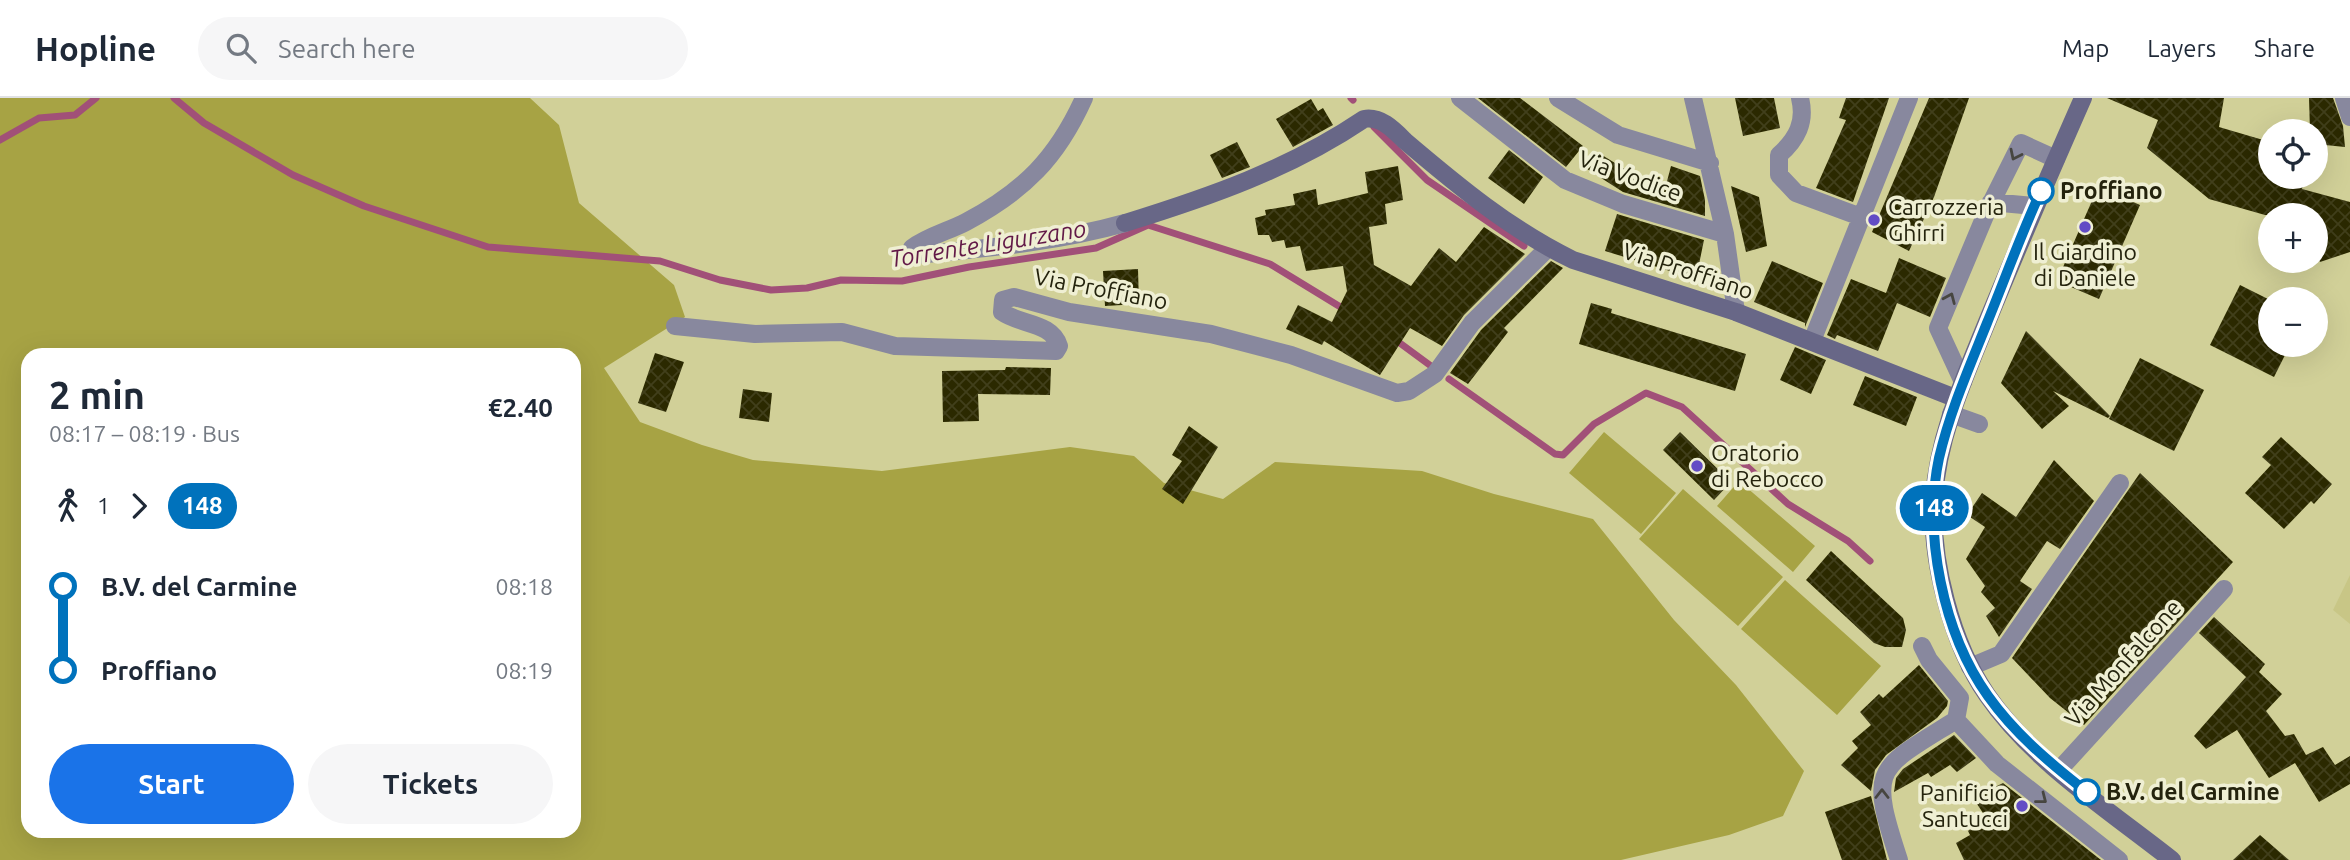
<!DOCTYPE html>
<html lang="en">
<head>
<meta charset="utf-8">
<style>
  :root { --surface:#fff; --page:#f6f6f7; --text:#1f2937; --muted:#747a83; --line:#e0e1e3; --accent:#1a73e8 }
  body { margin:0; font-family:Ubuntu,sans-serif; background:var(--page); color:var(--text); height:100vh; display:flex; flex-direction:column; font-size:26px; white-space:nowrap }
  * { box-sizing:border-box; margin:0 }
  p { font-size:23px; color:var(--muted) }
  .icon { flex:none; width:38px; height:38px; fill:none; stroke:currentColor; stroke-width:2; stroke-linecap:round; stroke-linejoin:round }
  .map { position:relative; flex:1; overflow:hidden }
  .sheet { position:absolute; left:21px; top:250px; width:560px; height:490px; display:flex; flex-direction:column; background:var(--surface); border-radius:21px; box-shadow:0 7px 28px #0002 }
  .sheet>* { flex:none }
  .badge { padding:0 14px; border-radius:23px; font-size:24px; line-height:46px }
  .tools { position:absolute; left:2258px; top:21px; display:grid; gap:14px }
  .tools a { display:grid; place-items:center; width:70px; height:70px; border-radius:50%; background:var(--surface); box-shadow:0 7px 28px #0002; font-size:35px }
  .map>.badge { position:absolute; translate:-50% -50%; box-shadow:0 0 0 4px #fff }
  .legs { display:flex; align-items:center; gap:10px; height:77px; padding:0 28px; font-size:23px }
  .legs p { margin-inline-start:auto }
  .overview { display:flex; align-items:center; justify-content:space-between; height:119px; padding:0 28px }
  h1 { font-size:38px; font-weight:700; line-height:52px }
  .button { display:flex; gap:14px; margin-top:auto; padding:14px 28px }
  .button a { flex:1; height:80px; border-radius:42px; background:var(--accent); color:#fff; font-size:28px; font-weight:700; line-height:80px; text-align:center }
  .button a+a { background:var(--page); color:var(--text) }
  ul { padding:0 28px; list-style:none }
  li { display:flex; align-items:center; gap:24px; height:84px; font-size:26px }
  li i { display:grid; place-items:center; width:10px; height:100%; margin:0 9px; background:currentColor }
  li i::after { content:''; width:18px; height:18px; margin:-9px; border:5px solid; border-radius:50%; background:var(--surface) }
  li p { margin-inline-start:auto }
  li:first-child i { background:linear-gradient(#0000 50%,currentColor 0) }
  li:last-child i { background:linear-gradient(currentColor 50%,#0000 0) }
  header { display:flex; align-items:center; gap:42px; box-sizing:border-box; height:98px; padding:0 35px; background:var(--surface); border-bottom:2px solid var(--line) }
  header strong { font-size:33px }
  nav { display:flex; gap:38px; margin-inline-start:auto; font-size:24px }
  .search { width:490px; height:63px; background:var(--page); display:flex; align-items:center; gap:18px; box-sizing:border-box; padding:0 24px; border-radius:38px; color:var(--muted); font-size:26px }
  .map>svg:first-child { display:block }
  .built { fill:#c8c686 }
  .green { fill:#a7a344; fill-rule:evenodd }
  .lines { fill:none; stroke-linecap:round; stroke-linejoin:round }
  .stream { stroke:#a15078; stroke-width:7 }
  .building { fill:url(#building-cross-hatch) }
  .street { stroke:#88889e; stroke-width:18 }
  .secondary { stroke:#686787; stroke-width:18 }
  .oneway { stroke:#474640 }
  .line-1-casing { stroke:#fff; stroke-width:16 }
  .line-1 { stroke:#0072bc; stroke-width:10 }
  .stop-1-dot { fill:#fff; stroke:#0072bc; stroke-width:3.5 }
  .poi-dot { fill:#624cc5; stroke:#efefd3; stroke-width:2.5 }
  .labels { text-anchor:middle; stroke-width:7; stroke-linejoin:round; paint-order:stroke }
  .street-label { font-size:23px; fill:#24230d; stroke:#efefd3 }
  .stop-label { font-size:23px; font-weight:bold; fill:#24230d; stroke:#efefd3; text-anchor:start }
  .poi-label { font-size:23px; fill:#24230d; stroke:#efefd3; text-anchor:start }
  .water-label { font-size:24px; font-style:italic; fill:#621947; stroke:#efefd3 }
</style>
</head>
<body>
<header>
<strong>Hopline</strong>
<div class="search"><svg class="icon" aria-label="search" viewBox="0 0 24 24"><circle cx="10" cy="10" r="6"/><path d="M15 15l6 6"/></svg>Search here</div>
<nav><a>Map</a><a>Layers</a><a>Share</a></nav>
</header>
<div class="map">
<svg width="2350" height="762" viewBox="0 0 2350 762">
  <defs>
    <pattern id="building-cross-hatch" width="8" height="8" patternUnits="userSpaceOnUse" patternTransform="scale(1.75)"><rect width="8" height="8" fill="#2b2900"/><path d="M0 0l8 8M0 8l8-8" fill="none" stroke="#413f1b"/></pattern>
  </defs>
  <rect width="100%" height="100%" fill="#d1d098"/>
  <path class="built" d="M2350,477V526L2333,512Z"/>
  <path class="green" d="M0,0H530L559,27L579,105L674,187L685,219L604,270L640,324L702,347L753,362L882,373L1070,349L1134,358L1164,385L1223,401L1275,364L1422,373L1494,396L1593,421L1674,522L1736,587L1804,673L1783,718L1729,737L1621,762H0ZM28,257H574V733H28Z
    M1604,334L1676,395L1641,436L1569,375Z
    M1739,383L1815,448L1793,474L1717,408Z
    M1683,391L1783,479L1738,528L1639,441Z
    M1785,482L1881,568L1837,617L1741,531Z"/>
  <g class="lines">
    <path class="stream" d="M174,0L204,25L293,77L364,108L488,149L660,163L720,182L771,192L807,190L841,182L902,183L969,169L1096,150L1148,127L1270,166L1347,213
      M1351,0L1353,2
      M1374,29L1427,82L1524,148
      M0,42L39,20L75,17L96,0
      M1393,240L1431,268
      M1449,281L1555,356L1563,357L1594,326L1646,295L1682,309L1788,406L1848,443L1870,463"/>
  </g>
  <path class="building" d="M1478,0H1520L1583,48L1566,69Z
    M1735,0H1774L1780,30L1743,38Z
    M1846,0H1889L1853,104L1816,90L1846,22L1839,20Z
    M1929,0H1969L1934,99L1909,153L1872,134Z
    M2107,0H2224L2219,29L2270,44V79L2304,83L2302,91L2350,104V154L2320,164L2315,152V117H2265L2209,101L2147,50L2158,22Z
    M2309,0H2333L2343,28L2345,49L2315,46V33H2310Z
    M1311,1L1318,13L1323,10L1333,27L1293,49L1276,21Z
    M1237,44L1250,69L1222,80L1210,57Z
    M1509,52L1543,79L1524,106L1488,80Z
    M1597,54L1628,73L1626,77L1665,91L1671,68L1700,78L1705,102V118L1623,94L1584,69Z
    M1398,68L1403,102L1385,106L1387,126L1369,129L1374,167L1411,188L1439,150L1456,164L1484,129L1525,156L1464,217L1442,248L1410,230L1380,277L1324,243L1322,247L1286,231L1298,207L1332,224L1347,193L1343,168L1306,173L1300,148L1286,150L1284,142L1272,144L1269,137H1258L1255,120L1266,117L1265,112L1295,107L1293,96L1316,91L1318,107L1368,95L1365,74Z
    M1731,88L1759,99L1767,148L1746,154Z
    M2098,89L2140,107L2099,201L2057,183Z
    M1617,116L1704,142L1696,181L1605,153Z
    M1899,160L1946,180L1930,219L1897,205L1878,253L1837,237L1835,241L1827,237L1851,181L1886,195Z
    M1551,163L1563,170L1504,230L1508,234L1468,286L1450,275L1481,232Z
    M1772,163L1823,185L1805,229V225L1754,204Z
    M1138,171L1139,206L1105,208L1103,173Z
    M2240,187L2270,202V247H2290L2274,279L2210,247Z
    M1591,205L1612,211L1611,215L1746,256L1735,293L1579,246Z
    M2026,233L2110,318L2108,320L2053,293L2069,308L2042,331L2001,285Z
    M1795,249L1826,262L1811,296L1780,282Z
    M655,255L684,264L666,314L638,305Z
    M2140,260L2204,292L2174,353L2109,321Z
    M1006,269L1051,270L1050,297L978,296L979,323L943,324L942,273L1005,272Z
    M1865,278L1917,299L1906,328L1853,307Z
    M743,291L772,295L769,324L739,320Z
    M1189,328L1218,349L1183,406L1162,391L1182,363L1172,357Z
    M1680,334L1731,384L1714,402L1663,352Z
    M2281,339L2332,386L2314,406L2311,403L2284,431L2245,395L2271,367L2262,359Z
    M2054,362L2094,403L2060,451L2047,443L2020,483L2032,491L1999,539L1986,518L1995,510L1981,494L1985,488L1966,461L1985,429L1967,417L1982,395L2016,419Z
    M2140,375L2233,464L2084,627L2050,600L2012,560Z
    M1831,453L1903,520L1906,532L1902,549H1885L1874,545L1806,482Z
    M2214,519L2265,566L2259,574L2282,596L2266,613L2285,638L2294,636L2306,657L2323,649L2335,667L2350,658V686L2319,704L2295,665L2269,680L2237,632L2206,651L2194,638L2246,579L2199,535Z
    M1919,567L1948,603L1947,608L1937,620L1886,657L1875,672L1871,693L1841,667L1858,650L1852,643L1871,627L1860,614L1879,596L1883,600Z
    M1954,637L1976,660L1957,674L1950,667L1931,679L1928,675L1894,694L1896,680L1903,671Z
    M2003,685L2101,762H1964L1956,745L1970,737L1968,733L1985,718L1973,700Z
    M1871,698L1887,762H1842L1825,714Z
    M2260,737L2289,762H2233Z"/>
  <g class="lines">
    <path class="street" d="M1084,0C1057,60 1024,93 966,124C949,133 928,138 912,150V154L918,157C988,150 1057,144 1125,125
      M1460,0L1565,82L1623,106L1725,136
      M1558,0L1618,37L1710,65
      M1693,0L1725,136L1736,214
      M1800,0C1806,24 1797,41 1779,57V77L1796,95L1861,119
      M2344,0L2350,19
      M1991,104L2034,108
      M675,228L755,236L842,234L895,248L1056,253L1059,248C1052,224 1020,227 1002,214L1003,202L1014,199L1069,214L1211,236L1291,257L1397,295L1409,293L1435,276L1472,225L1548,150
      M1812,243L1909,0
      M1963,284L1938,230L1987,113L2021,45L2056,61
      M1951,316L1979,326
      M1922,548L1929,562L1960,600L1956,622
      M1970,569L2001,556L2120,385
      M1956,622L1997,666L2119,762
      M2059,672L2224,491
      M1899,762C1868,668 1876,672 1956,622"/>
    <path class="secondary" d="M2083,0C2050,75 2018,149 1987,224C1964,281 1938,338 1934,400C1930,462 1952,546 1987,597C2033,664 2109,712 2172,762
      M1125,125C1209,99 1290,71 1364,21C1381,18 1394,32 1405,43C1458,88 1511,132 1573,162L1736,214L1955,300"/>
  </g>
  <defs><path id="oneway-chevron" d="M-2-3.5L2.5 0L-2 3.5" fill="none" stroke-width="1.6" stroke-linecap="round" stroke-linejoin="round" transform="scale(1.75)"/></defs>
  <g class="oneway">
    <use href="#oneway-chevron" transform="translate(2015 57) rotate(116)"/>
    <use href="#oneway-chevron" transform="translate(1950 200) rotate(-67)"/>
    <use href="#oneway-chevron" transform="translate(1882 696) rotate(-90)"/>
    <use href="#oneway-chevron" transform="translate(2042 701) rotate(38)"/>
  </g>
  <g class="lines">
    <defs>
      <path id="line-1" d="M2041,93C2021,136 2005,181 1987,225C1969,270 1950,313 1939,360C1923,436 1943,535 1988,598C2015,636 2051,666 2087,694"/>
    </defs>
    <use href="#line-1" class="line-1-casing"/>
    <use href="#line-1" class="line-1"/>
  </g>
  <g class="stop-1-dot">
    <circle cx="2041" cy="93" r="12"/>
    <circle cx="2087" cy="694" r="12"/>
  </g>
  <g class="poi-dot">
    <circle cx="1874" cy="122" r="7"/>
    <circle cx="2085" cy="129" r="7"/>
    <circle cx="1697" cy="368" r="7"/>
    <circle cx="2022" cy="708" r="7"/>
  </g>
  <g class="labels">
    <g class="street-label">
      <text transform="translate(1630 78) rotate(20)" y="8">Via Vodice</text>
      <text transform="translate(1688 173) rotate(18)" y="8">Via Proffiano</text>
      <text transform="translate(1101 191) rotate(11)" y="8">Via Proffiano</text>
      <text transform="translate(2123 565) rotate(-48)" y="8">Via Monfalcone</text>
    </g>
    <g class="stop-label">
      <text x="2060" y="101">Proffiano</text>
      <text x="2106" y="702">B.V. del Carmine</text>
    </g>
    <g class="poi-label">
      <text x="1888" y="117">Carrozzeria<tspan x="1888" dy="26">Ghirri</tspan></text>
      <text x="2085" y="162" text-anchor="middle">Il Giardino<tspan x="2085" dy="26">di Daniele</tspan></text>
      <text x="1711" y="363">Oratorio<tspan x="1711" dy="26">di Rebocco</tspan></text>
      <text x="2008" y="703" text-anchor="end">Panificio<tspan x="2008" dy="26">Santucci</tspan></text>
    </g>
    <g class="water-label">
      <text transform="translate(988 146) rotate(-9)" y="8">Torrente Ligurzano</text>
    </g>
  </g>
</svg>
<div class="tools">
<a><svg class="icon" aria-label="locate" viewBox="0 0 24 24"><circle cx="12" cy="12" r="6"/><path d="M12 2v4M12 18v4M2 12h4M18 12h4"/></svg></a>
<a>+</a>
<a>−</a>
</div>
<b class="badge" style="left:1934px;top:410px;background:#0072bc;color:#fff">148</b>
<section class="sheet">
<div class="overview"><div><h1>2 min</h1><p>08:17 – 08:19 · Bus</p></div><b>€2.40</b></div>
<div class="legs"><svg class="icon" aria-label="walk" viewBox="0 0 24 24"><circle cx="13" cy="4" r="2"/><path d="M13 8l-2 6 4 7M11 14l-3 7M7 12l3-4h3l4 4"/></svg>1<svg class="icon" aria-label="forward" viewBox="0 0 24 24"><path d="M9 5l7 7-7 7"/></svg><b class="badge" style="background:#0072bc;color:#fff">148</b></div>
<ul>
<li><i style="color:#0072bc"></i><b>B.V. del Carmine</b><p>08:18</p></li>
<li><i style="color:#0072bc"></i><b>Proffiano</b><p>08:19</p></li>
</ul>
<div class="button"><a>Start</a><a>Tickets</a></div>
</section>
</div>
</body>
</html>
